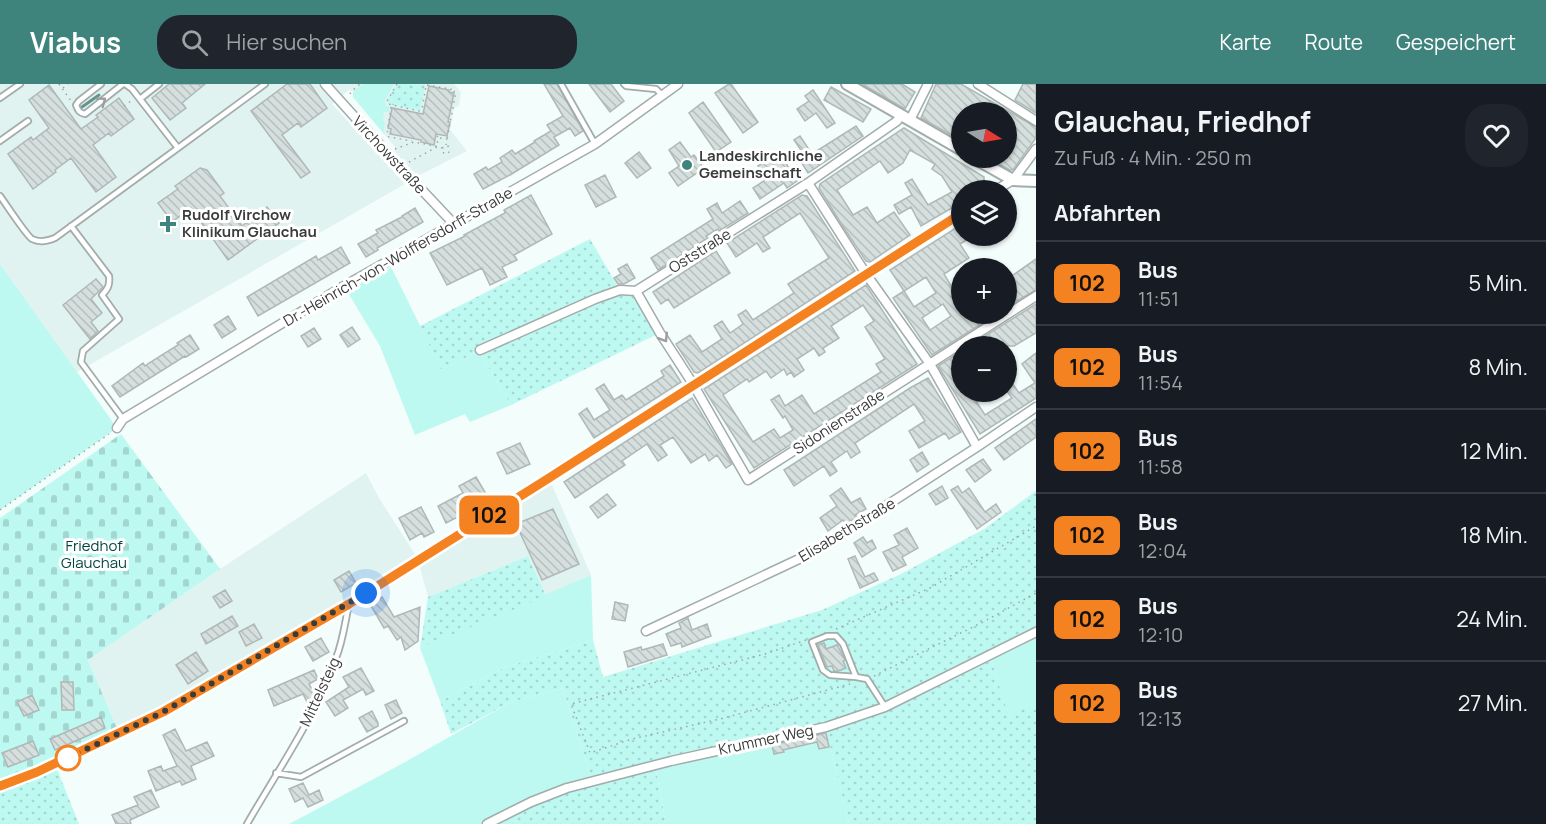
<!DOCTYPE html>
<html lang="de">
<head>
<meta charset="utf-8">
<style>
  :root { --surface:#171b24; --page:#20242c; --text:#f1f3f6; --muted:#9ea1a6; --line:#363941; --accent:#3e847d }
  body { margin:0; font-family:Manrope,sans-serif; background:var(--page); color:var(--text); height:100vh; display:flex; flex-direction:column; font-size:22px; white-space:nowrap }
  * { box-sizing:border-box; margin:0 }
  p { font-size:20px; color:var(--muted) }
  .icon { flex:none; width:33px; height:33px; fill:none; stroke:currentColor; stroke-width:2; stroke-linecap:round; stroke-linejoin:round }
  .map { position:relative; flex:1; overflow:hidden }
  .side { display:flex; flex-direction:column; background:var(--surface); width:510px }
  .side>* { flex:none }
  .badge { padding:0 12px; border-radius:9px; font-size:21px; line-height:39px }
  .needle { width:39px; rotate:101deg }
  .controls { position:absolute; left:951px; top:18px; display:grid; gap:12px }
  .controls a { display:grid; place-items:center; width:66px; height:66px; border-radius:50%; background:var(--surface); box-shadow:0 2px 4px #0004; font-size:30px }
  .you { position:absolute; width:30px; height:30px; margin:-15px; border:4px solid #fff; border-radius:50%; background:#1a73e8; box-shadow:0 0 0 9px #1a73e833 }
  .map>.badge { position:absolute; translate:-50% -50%; box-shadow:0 0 0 3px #fff }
  h2 { padding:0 18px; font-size:22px; line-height:54px }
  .round { display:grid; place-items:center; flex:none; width:63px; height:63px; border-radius:24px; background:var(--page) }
  .headline { display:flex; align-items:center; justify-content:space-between; height:102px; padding:0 18px }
  h1 { font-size:28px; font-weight:700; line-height:45px }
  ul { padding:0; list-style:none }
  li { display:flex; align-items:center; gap:18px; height:84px; padding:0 18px; border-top:2px solid var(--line) }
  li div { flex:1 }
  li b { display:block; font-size:22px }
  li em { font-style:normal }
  li .badge { min-width:66px; font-weight:700; text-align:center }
  header { display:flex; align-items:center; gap:36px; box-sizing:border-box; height:84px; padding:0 30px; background:var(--accent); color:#fff }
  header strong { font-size:28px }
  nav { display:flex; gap:33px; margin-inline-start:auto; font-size:21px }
  .search { width:420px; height:54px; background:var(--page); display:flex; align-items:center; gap:15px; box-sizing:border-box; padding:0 21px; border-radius:24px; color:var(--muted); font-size:22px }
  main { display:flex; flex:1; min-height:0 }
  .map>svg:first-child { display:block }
  .built { fill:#e1f3f0 }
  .grass { fill:#bdf9f1 }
  .cemetery { fill:url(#cemetery-stones) }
  .park { fill:url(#park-dots) }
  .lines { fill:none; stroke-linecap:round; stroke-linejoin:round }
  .stream { stroke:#61958e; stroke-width:3 }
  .building { fill:url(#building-back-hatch); stroke:#afb8b7; stroke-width:1.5; fill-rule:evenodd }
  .service-casing { stroke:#a2acaa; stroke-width:8 }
  .minor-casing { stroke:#a2acaa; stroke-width:11 }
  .tertiary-casing { stroke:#a2acaa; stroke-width:14 }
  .path { stroke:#9ea5a4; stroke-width:1.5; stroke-dasharray:1.5 4.5; stroke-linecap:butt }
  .service { stroke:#fff; stroke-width:4.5 }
  .minor { stroke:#fff; stroke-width:8 }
  .tertiary { stroke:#fff; stroke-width:10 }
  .oneway { stroke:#9c9e9d }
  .line-casing { stroke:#fff; stroke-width:14 }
  .line { stroke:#f58220; stroke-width:9 }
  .walk { stroke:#383c3b; stroke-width:6; stroke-dasharray:0 10.8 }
  .poi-dot { fill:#3e847d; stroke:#fff; stroke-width:2 }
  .stop-dot { fill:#fff; stroke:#f58220; stroke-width:3 }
  .labels { text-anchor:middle; stroke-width:6; stroke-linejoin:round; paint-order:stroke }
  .street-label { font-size:15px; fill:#383c3b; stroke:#fff }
  .poi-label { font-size:15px; font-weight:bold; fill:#383c3b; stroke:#fff; text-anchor:start }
  .park-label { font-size:15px; fill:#004640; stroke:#fff }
</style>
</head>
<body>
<header>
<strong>Viabus</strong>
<div class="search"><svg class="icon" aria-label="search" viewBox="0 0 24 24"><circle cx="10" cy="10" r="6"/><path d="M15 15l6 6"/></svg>Hier suchen</div>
<nav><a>Karte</a><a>Route</a><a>Gespeichert</a></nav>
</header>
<main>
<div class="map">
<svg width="1036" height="740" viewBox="0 0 1036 740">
  <defs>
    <pattern id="cemetery-stones" width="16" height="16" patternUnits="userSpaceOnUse" patternTransform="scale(1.5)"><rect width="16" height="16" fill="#bdf9f1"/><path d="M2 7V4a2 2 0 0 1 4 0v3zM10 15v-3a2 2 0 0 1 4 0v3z" fill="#a3d6d0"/></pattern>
    <pattern id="park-dots" width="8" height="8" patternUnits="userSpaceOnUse" patternTransform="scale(1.5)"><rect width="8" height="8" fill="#bdf9f1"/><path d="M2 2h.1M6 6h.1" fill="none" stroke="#a3d6d0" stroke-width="1.8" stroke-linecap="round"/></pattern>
    <pattern id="building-back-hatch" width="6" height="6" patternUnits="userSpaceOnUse" patternTransform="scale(1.5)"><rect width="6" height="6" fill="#d5dfdd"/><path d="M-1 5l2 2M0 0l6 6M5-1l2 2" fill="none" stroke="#b8c0bf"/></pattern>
  </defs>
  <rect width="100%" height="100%" fill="#f3fdfc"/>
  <path class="built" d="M0,0H454L461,8L459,22L454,24L450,46L467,67L418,92L395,68V63L353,13V8L349,6L332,20L405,100L77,288L0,180Z
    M366,389L379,414L418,475L549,394L591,491L546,512L528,472L428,513L418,476L119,649L88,576L220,485Z"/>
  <path class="grass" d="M363,0H394L385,16V20L390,24L389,28H384L383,37L385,38L384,45L385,51L353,13V8Z
    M0,180L117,344L0,426Z
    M391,183L441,284L479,267L511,321L470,338L465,330L415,351L380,262L347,207Z
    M591,491L593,556L506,583L440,617L420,564Z
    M1036,548V730L990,572Z
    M563,604L592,697L487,740H289L398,682L511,618Z
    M826,643L849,740H666L655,681Z"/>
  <path class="cemetery" d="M121,350L220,485L88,576L119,649L0,702V434Z"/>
  <path class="park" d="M399,0L425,1L420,27L388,20C387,13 394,4 399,0Z
    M590,155L620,206L636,207L660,249L511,321L479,267L441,285L420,242Z
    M1036,407V548L990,572L1008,631L1036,620V740H849L826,644L655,681L666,740H487L592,697L563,604L511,618L451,650L440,617L506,583L593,556L603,593L822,526L903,489L984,445Z
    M528,472L546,512L420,564L428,513Z
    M55,680L79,740H0V702Z"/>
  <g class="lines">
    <path class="stream" d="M82,23L99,11"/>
  </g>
  <path class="building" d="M169,0H205L182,19L186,24L170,36L152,14Z
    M287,0H310L327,24L301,43L298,39L282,51L310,88L301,94L251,27Z
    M544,0H557L583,47L575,52L570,44L554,53L559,61L510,91L483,105L474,90L486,83L488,86L502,78L500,74L512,66L515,70L535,58L534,57L551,47L547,41L563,32Z
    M589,0H611L624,17L610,28Z
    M729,0H731L758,38L743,49L715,9Z
    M862,0H902L915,8L905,25Z
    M936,0H961L1036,43V54L1013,86H1010L988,74H1006V28H962V57L921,34Z
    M1023,0H1036V29L1015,16Z
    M49,1L81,45L98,33L96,31L119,14L134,35L111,52L109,49L93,61L116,93L96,108L71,74L55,86L56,88L33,105L8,70L31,53L33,56L49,44L29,16Z
    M429,2L449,6V8L454,9L448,38H450L447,52L436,50L434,61L421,58V56L390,50L391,45L388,44L392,24L423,30Z
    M831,3L871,25L863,38L824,16Z
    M813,6L835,39L827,44L816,29L805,37L797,25L809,17L805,12Z
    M703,18L731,58L716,68L689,29Z
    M856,42L863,52L808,89L800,76L805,72L794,56L800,52L812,70Z
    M904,44L984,93V105L982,106H962V118L921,142L911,123L899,130L894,121L912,111L905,99L912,95L928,121L952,108L942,92L932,85L935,80L910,66L903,79L888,89L880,77L837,106L853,131L867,123L877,139L894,128L910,151L870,178L866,177L842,141L819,104L820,100Z
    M680,58L691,73L694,71L704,84L678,102L669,89L679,82L669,66Z
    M639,68L651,84L637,94L625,79Z
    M779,68L797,97L787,104L784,99L760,115L753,104L767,95L758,82Z
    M200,84L207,86L224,109L220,112L242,142L267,123L279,139L228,176L191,124L172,138L158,119L178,105L175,102Z
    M605,91L616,113L596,123L585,101Z
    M531,111L552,150L514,171L517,176L502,183L507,193L490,201L482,184L447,201L430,169L465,152L464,151L505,129L504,126Z
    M802,111L807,112L855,187L698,289L694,288L676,260L690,251L702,268L722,255L714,242L722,237L730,249L743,240L738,231L746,226L753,236L794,209L788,200L829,174L800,129L763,153L770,164L763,168L757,159L736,173L727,159Z
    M740,117L748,129L719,147L718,145L706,152L708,154L658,186L651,174L713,135L707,125L717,119L722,129Z
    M415,124L423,138L377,164L378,166L366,173L358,160L378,149L376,146L402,133V132Z
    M962,140V152H973L960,160L969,174L944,190L954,207L957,205L958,208L962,205V230H997L932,271L893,214L904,207L890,186ZM926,193L936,209L914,223L904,207ZM943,220L951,232L930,246L922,234Z
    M341,163L350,179L258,232L247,213L316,172L318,176Z
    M716,167L730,189L674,224L668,215L661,220L653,208Z
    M1036,175V206L1006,223V196Z
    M627,180L635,194L624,200H618L614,194L621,190L618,185Z
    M96,195L103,203L91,215L102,229L91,238L98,247L90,255L63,221Z
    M866,201L917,280L754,384L704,305ZM863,221L874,237L865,243L885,275L876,280L881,288L814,330L802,311L785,322L779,311L771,316L783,334L785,332L793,346L780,354L774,345L753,358L723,311L747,295L749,298L766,287L771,294L784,285L787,291L791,288L794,293L804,286L797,275L814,264L819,272L825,268L823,264L839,254L831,242Z
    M1036,220V249L1014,262H969Z
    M228,232L236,245L222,254L214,241Z
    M352,243L360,255L348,263L340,251Z
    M314,244L321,255L308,263L301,252Z
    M190,251L199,265L186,273L185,272L120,313L112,302L143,279L145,282L149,279L178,261L177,259Z
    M962,267V308H970L985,331L1012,314L1006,306V290L1019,309L1035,299L1022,280L1036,269V314L980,350L938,282Z
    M670,281L681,298L594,354L579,330L587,324L594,336L610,326L596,305L604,300L614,316L622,311L626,316L664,292L661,287Z
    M928,294L961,348L949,355L945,349L919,364L909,347L925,337L914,320L855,359L860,368L851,374L847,367L831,378L837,387L830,392L824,382L794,402L784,386L910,304Z
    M692,314L732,380L726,384L717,371L709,377L705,370L691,379L673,353L660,361L667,371L658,377L647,360L622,377L625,381L575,414L564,398Z
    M1036,335V353L1004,376L995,364Z
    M520,359L530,380L507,390L497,369Z
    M922,368L929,380L917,388L910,376Z
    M983,375L991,386L975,398L966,386Z
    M476,393L486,410L457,425L460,432L446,439L438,422L463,409L459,402Z
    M942,402L948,414L936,421L929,410Z
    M958,402L962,409L969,404L985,428L996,420L1001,428L977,445L951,406Z
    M841,404L851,419L860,414L866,425L855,431L857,433L846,440L843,436L828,447L820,434L837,422L830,412Z
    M607,410L616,421L598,434L590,423Z
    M421,423L434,448L424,453L422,449L410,456L399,434Z
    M553,425L579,480L542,496L516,440Z
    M907,444L918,464L902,473L906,481L893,487L883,468L899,461L894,451Z
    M863,453L867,459L872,456L876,464L862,473L854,459Z
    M855,472L865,493L874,489L878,496L860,504L848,475Z
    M349,487L356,499L341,508L334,496Z
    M225,506L232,517L220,524L213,513Z
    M382,513L394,533L420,523L418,557L405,566L401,553L397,556L388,542L384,544L370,520Z
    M615,518L628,521L625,537L612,535Z
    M232,532L238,542L206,560L201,550Z
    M688,534L692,546L707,540L711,552L682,563L681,559L671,562L666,550L681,544L679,539Z
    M254,540L262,554L246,562L239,548Z
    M321,554L329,568L313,577L305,563Z
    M824,559L826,565L837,561L845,576L843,577L846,584L838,587H834L832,582L827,583L818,561Z
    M663,560L667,571L628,583L624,568L641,563L642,566Z
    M196,568L208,587L188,600L176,581Z
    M361,584L374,607L366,611L363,605L343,616L348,624L335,632L326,618L349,603L343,593Z
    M314,586L318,595L309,600L315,611L314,614L307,618L303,610L274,622L268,606Z
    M61,598H73L74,626H62Z
    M32,611L39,626L24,632L17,618Z
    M396,616L402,629L391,635L385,621Z
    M372,627L378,639V642L367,648L359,634Z
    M101,633L105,644L55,666L50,655Z
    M175,645L186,667L207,658L214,672L191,682L196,695L182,701L180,697L156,707L148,687L161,682L163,687L177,682L163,651Z
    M826,649L829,663L819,665L817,658L783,666L784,668L774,670L772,661Z
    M33,657L39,671L8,683L2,669Z
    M303,699L309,711L319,706L323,716L308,723L303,714L295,718L289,705Z
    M151,706L159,723L130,736L131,740H116L112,731L138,721L134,713Z"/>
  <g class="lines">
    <defs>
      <path id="service" d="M101,0L79,17L76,21C78,26 79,29 85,30L123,0
        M561,0L595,60
        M624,0L626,2L656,5L662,11
        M0,14L20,0
        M140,15L159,0
        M0,57L28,37
        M178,64L265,0
        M0,112C6,120 26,151 32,155C40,159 48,157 55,154L178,64L132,5L125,0
        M71,142L109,192C110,201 108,205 102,211L119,235L83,267L81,278L123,335
        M856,593L830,591L823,586L812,558L827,552H836L843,560L856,593L867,595L885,623
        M276,689L301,693L404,637
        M247,740C278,686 315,633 336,574C343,557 345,538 349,520"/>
      <path id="minor" d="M325,0L389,71L454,140
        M978,0L1036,37
        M910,36L928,0
        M808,99L866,190L930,280L977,363
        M996,106L1013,96L1036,65
        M636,207L660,249L693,300L748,396L1036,212
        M480,266L595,215L620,206L636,207L808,99L897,37L901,31
        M117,344L123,335L344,202L595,60L678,0
        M646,547L816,467L977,363L1036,323
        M0,702L37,688L163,628L349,520L549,394L962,129
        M487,740L531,718L567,704L671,677L826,643L885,623L1036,548"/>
      <path id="tertiary" d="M847,0L962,66
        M974,74L1013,96L1036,97"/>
    </defs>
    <use href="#service" class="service-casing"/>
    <use href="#minor" class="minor-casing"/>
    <use href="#tertiary" class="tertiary-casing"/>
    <path class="path" d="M59,0L71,17
      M397,0L387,17L388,20L419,27L422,25L426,2L425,0
      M427,1L451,5L450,7L456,8L447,55
      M63,4L68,0
      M350,10L352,7L360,0
      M124,22L131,17
      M391,23L387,51L389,53L412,57
      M440,54L447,55L446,61
      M395,65L414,58L440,63L442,64V68L446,70L449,68L448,62L442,64
      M409,78L437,63L438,53L437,52
      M0,426L109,350
      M836,545L930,504L1036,442
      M806,556L765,570L571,620L590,669L632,655L720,635L850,600
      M874,592L983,538L1036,509"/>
    <use href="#service" class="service"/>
    <use href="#minor" class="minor"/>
    <use href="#tertiary" class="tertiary"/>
  </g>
  <defs><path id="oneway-chevron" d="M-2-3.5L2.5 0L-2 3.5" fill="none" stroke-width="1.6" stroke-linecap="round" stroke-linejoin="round" transform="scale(1.5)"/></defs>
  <g class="oneway">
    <use href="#oneway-chevron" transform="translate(102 17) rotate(-37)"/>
    <use href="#oneway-chevron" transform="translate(664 254) rotate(58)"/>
  </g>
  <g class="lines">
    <defs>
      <path id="line" d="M0,702L37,688L163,628L349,520L549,394L962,129"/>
    </defs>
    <use href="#line" class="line-casing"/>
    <use href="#line" class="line"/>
    <path class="walk" d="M68,674L163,628L366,509"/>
  </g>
  <g class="poi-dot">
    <circle cx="687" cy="81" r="6"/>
    <path d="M165 131h6v6h6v6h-6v6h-6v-6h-6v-6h6z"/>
  </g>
  <circle class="stop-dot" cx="68" cy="674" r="12"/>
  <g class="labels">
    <g class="street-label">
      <text transform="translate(389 71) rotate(47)" y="5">Virchowstraße</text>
      <text transform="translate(700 167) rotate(-32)" y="5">Oststraße</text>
      <text transform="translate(398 173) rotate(-30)" y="5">Dr.-Heinrich-von-Wolffersdorff-Straße</text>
      <text transform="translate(839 338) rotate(-33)" y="5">Sidonienstraße</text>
      <text transform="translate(847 446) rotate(-31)" y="5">Elisabethstraße</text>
      <text transform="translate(320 608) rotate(-65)" y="5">Mittelsteig</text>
      <text transform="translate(766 656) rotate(-12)" y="5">Krummer Weg</text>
    </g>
    <g class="poi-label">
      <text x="699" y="77">Landeskirchliche<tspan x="699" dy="17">Gemeinschaft</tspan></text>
      <text x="182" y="136">Rudolf Virchow<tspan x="182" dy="17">Klinikum Glauchau</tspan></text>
    </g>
    <g class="park-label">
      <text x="94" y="467">Friedhof<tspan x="94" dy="17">Glauchau</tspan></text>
    </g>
  </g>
</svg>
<div class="controls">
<a><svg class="needle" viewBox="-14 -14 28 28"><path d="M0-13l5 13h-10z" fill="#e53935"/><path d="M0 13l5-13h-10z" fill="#9ea1a6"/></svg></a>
<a><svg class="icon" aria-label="layers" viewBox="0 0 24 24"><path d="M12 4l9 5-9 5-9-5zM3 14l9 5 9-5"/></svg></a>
<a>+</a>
<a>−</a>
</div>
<div class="you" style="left:366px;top:509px"></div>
<b class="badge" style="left:489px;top:431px;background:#f58220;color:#111">102</b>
</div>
<section class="side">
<div class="headline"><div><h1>Glauchau, Friedhof</h1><p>Zu Fuß · 4 Min. · 250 m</p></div><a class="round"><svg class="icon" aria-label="heart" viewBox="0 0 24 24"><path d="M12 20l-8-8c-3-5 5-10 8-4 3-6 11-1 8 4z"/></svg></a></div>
<h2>Abfahrten</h2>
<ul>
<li><span class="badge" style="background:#f58220;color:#111">102</span><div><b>Bus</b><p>11:51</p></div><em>5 Min.</em></li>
<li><span class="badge" style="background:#f58220;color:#111">102</span><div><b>Bus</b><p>11:54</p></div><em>8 Min.</em></li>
<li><span class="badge" style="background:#f58220;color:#111">102</span><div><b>Bus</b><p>11:58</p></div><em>12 Min.</em></li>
<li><span class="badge" style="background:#f58220;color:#111">102</span><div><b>Bus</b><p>12:04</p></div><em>18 Min.</em></li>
<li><span class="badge" style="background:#f58220;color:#111">102</span><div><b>Bus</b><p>12:10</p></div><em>24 Min.</em></li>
<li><span class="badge" style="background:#f58220;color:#111">102</span><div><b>Bus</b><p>12:13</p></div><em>27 Min.</em></li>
</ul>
</section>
</main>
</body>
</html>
